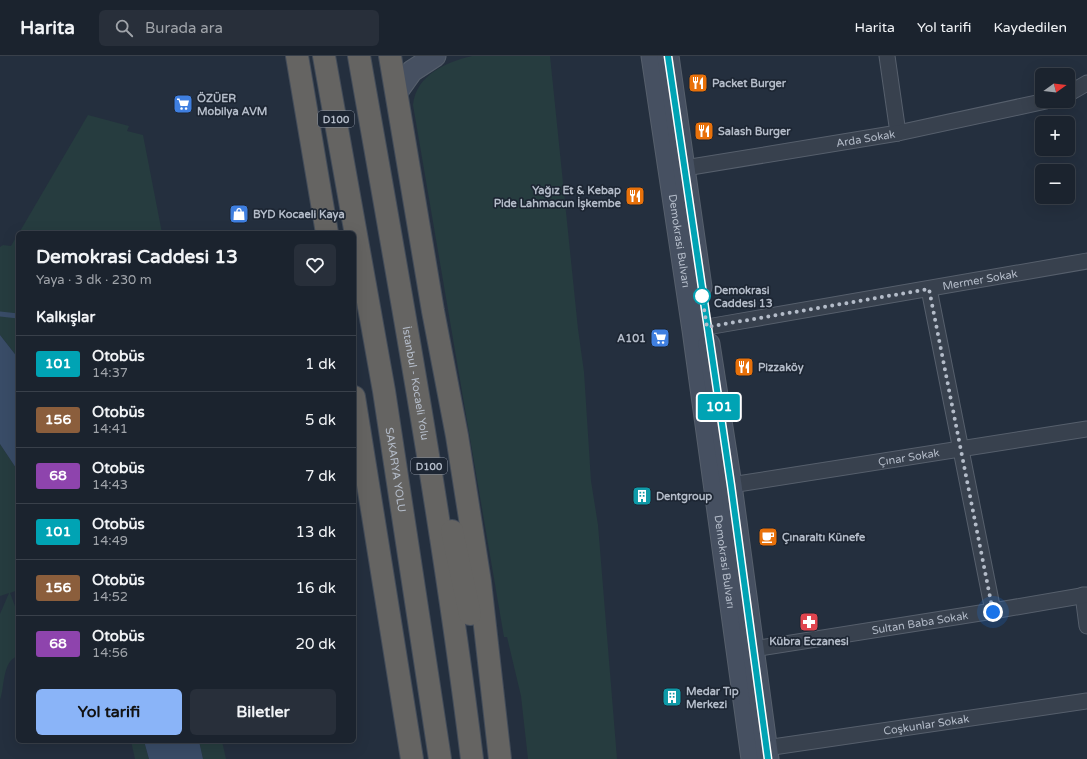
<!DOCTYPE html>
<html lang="tr">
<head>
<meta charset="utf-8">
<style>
  :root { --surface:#1b232e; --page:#282f3a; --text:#f1f3f6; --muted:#a0a4aa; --line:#39404a; --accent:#8ab4f8 }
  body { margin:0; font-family:"Varela Round",sans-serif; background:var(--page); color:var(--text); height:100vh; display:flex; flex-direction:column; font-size:15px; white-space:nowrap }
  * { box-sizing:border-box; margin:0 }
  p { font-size:13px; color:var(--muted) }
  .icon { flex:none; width:22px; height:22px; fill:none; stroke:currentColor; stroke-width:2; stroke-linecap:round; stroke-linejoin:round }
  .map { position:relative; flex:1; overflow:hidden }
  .drawer { position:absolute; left:16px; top:175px; width:340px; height:512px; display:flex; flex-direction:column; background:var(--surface); border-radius:6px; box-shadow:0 4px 16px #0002,0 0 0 1px var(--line) }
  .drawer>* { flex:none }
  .badge { padding:0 8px; border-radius:3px; font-size:14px; line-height:26px }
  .needle { width:26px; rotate:75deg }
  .fabs { position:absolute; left:1035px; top:12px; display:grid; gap:8px }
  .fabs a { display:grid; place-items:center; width:40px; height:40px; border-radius:6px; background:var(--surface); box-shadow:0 4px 16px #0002,0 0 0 1px var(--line); font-size:20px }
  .you { position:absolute; width:20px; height:20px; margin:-10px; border:3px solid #fff; border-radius:50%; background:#1a73e8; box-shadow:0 0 0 6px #1a73e833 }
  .map>.badge { position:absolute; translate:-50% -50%; box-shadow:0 0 0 2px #fff }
  h2 { padding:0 20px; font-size:15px; line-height:36px }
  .round { display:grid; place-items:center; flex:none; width:42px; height:42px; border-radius:6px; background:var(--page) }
  .headline { display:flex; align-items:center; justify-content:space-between; height:68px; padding:0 20px }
  h1 { font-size:19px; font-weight:800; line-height:30px }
  .cta { display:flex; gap:8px; margin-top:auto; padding:8px 20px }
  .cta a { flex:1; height:46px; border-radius:6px; background:var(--accent); color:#111; font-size:16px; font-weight:800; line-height:46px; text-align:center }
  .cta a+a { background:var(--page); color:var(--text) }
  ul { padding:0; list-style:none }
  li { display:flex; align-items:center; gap:12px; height:56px; padding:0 20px; border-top:1px solid var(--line) }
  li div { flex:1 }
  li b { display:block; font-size:15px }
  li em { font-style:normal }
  li .badge { min-width:44px; font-weight:700; text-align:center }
  header { display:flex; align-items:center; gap:24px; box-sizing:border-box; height:56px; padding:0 20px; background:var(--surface); border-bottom:1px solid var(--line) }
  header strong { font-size:19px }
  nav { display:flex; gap:22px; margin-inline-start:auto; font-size:14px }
  .search { width:280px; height:36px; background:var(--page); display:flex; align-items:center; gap:10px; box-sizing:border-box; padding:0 14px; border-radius:6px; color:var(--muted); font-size:15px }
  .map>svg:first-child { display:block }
  .green { fill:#263c3f }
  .water { fill:#394c67 }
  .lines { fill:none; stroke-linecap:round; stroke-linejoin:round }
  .stream { stroke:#394c67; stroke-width:5 }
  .minor-casing { stroke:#565f6c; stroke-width:17 }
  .secondary-casing { stroke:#565f6c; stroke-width:23 }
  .trunk-casing { stroke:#434c59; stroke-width:24 }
  .minor { stroke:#38414e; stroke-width:15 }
  .secondary { stroke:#465061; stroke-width:21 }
  .trunk { stroke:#656462; stroke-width:22 }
  .line-casing { stroke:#fff; stroke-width:9 }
  .line { stroke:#00a3b4; stroke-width:6 }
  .walk { stroke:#b4bcc9; stroke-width:4; stroke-dasharray:0 7.2 }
  .stop-dot { fill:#fff; stroke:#00a3b4; stroke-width:2 }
  .labels { text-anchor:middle; stroke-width:3.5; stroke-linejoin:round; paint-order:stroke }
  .shield { fill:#1d2633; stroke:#878f9c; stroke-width:1 }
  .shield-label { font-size:10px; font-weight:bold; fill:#b4bcc9 }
  .poi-label { font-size:11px; font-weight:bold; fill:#b4bcc9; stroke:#1d2633; text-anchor:start }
  .street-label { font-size:11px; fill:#b4bcc9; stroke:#1d2633 }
  .stop-label { font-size:11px; font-weight:bold; fill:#b4bcc9; stroke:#1d2633; text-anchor:start }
</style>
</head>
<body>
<header>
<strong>Harita</strong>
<div class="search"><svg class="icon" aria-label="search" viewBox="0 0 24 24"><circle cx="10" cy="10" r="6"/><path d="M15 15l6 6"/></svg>Burada ara</div>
<nav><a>Harita</a><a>Yol tarifi</a><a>Kaydedilen</a></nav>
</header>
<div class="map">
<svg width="1087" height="703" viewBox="0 0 1087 703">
  <rect width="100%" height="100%" fill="#242f3e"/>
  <path class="green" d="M472,0H550L578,273L584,316L591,425L598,469L617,703H528L521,640L507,581H504L413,49C416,19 446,6 472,0Z
    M88,59L129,70L127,75L143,79L162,177H19Z
    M18,178V302L0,279V191L3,189L11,190Z
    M0,388L18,415V534L10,537L18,558V600C2,605 5,630 0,644V558L9,537L0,540Z
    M131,685H144L149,703H135Z
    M199,685H222L226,703H203Z"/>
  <path class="water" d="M0,279L18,302V415L0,388Z
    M144,685H199L203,703H149Z"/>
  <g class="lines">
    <path class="stream" d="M0,258L18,260"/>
    <defs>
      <g id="minor">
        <path d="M887,0L898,77"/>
        <path d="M1068,38L1087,27"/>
        <path id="s1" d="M685,112L898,77L1046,45"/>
        <path d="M929,233L993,555"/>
        <path id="s2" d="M707,271L1087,205"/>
        <path id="s3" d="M731,429L1087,373"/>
        <path d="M1083,539L1087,570"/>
        <path id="s4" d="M753,593L993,555L1087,539"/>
        <path id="s5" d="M766,692L1087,645"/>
      </g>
      <g id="secondary">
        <path id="s6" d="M652,0L693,274L752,703"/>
        <path d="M668,0L701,231"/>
        <path d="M397,36L412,15L435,0"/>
        <path d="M709,288L731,429L768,703"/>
      </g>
      <g id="trunk">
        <path d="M297,0L327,177"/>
        <path id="s7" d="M324,0L384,335L440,703"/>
        <path id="s8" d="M359,0C400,234 443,467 472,703"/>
        <path d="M390,0L433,255L457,380L480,526L500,703"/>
        <path d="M354,341L412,703"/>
        <path d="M452,475L470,558"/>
      </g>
    </defs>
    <use href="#minor" class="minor-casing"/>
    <use href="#secondary" class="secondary-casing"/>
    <use href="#trunk" class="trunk-casing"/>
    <use href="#minor" class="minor"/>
    <use href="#secondary" class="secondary"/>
    <use href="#trunk" class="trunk"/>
  </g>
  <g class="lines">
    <defs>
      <path id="line" d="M668,0L731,429L768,703"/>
    </defs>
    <use href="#line" class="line-casing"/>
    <use href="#line" class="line"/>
    <path class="walk" d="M702,240L707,271L929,233L993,556"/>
  </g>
  <defs>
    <symbol id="restaurant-square" viewBox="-11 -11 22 22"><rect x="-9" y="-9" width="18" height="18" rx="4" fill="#e8710a" stroke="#1d2633"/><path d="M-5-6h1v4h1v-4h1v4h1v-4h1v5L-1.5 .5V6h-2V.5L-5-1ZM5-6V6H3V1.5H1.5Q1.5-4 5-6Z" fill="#fff"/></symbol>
    <symbol id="supermarket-square" viewBox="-11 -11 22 22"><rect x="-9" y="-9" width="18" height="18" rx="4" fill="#3f7fe0" stroke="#1d2633"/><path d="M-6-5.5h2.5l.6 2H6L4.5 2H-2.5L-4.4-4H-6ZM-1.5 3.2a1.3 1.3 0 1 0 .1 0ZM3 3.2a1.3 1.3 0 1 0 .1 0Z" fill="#fff"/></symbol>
    <symbol id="shop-square" viewBox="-11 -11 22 22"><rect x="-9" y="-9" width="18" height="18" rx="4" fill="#3f7fe0" stroke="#1d2633"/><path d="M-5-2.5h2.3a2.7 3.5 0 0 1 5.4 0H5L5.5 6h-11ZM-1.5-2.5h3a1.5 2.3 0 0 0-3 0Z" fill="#fff"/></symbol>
    <symbol id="building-square" viewBox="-11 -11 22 22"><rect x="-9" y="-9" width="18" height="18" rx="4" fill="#0f9aa8" stroke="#1d2633"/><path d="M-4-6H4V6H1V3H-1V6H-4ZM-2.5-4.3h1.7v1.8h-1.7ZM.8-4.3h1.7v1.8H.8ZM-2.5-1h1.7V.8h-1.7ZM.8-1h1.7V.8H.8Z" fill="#fff"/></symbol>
    <symbol id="cafe-square" viewBox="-11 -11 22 22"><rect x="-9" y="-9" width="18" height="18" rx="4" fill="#e8710a" stroke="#1d2633"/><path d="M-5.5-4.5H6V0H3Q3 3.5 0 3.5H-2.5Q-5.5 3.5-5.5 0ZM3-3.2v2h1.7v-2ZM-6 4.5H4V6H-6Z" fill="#fff"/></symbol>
    <symbol id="pharmacy-square" viewBox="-11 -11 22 22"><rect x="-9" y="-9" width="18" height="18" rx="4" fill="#e0444e" stroke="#1d2633"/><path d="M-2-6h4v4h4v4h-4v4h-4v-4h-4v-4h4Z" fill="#fff"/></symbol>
  </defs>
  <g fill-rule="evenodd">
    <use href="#restaurant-square" x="687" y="16" width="22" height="22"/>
    <use href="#supermarket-square" x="172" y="37" width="22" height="22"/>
    <use href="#restaurant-square" x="693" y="64" width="22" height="22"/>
    <use href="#restaurant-square" x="624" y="129" width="22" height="22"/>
    <use href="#shop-square" x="228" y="147" width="22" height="22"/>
    <use href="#supermarket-square" x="649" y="271" width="22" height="22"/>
    <use href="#restaurant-square" x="733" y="300" width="22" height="22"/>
    <use href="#building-square" x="631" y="429" width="22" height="22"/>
    <use href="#cafe-square" x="757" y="470" width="22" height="22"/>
    <use href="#pharmacy-square" x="798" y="555" width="22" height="22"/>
    <use href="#building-square" x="661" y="630" width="22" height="22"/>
  </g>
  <circle class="stop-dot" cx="702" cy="240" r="8"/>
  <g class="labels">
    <g class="shield">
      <rect x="318" y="55" width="36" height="16" rx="3"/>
      <rect x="411" y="402" width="36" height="16" rx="3"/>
    </g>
    <g class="shield-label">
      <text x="336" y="67">D100</text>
      <text x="429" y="414">D100</text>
    </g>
    <g class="poi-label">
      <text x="712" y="31">Packet Burger</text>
      <text x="197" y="46">ÖZÜER<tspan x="197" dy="13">Mobilya AVM</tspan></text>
      <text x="718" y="79">Salash Burger</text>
      <text x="621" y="138" text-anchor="end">Yağız Et &amp; Kebap<tspan x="621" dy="13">Pide Lahmacun İşkembe</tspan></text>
      <text x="253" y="162">BYD Kocaeli Kaya</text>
      <text x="646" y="286" text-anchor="end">A101</text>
      <text x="758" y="315">Pizzaköy</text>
      <text x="656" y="444">Dentgroup</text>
      <text x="782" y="485">Çınaraltı Künefe</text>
      <text x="809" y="589" text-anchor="middle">Kübra Eczanesi</text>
      <text x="686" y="639">Medar Tıp<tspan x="686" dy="13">Merkezi</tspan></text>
    </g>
    <g class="street-label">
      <text dy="4" stroke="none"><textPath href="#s1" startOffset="183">Arda Sokak</textPath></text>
      <text dy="4" stroke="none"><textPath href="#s6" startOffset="187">Demokrasi Bulvarı</textPath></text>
      <text dy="4" stroke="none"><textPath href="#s2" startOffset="277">Mermer Sokak</textPath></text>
      <text dy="4" stroke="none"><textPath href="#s8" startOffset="332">İstanbul - Kocaeli Yolu</textPath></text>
      <text dy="4" stroke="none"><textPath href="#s3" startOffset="180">Çınar Sokak</textPath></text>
      <text dy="4" stroke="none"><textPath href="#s7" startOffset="420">SAKARYA YOLU</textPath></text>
      <text dy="4" stroke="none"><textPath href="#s6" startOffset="511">Demokrasi Bulvarı</textPath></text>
      <text dy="4" stroke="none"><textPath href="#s4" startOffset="169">Sultan Baba Sokak</textPath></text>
      <text dy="4" stroke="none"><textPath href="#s5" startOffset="162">Coşkunlar Sokak</textPath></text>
    </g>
    <g class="stop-label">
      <text x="714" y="238">Demokrasi<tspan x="714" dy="13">Caddesi 13</tspan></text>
    </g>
  </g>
</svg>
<div class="fabs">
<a><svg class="needle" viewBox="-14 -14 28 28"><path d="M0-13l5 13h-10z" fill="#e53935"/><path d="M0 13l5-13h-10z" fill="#a0a4aa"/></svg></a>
<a>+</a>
<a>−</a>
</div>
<div class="you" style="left:993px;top:556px"></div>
<b class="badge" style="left:719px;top:351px;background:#00a3b4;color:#fff">101</b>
<section class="drawer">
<div class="headline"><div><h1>Demokrasi Caddesi 13</h1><p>Yaya · 3 dk · 230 m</p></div><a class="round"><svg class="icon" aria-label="heart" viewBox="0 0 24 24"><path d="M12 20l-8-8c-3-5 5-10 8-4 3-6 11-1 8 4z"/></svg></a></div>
<h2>Kalkışlar</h2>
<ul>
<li><span class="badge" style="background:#00a3b4;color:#fff">101</span><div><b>Otobüs</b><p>14:37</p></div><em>1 dk</em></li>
<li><span class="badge" style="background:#8b5e3c;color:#fff">156</span><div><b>Otobüs</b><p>14:41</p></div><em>5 dk</em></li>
<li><span class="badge" style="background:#8e44ad;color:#fff">68</span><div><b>Otobüs</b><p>14:43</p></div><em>7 dk</em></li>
<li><span class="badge" style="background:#00a3b4;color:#fff">101</span><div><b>Otobüs</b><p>14:49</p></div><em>13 dk</em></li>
<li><span class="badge" style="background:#8b5e3c;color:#fff">156</span><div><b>Otobüs</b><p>14:52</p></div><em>16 dk</em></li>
<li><span class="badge" style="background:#8e44ad;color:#fff">68</span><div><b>Otobüs</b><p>14:56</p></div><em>20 dk</em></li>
</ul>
<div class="cta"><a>Yol tarifi</a><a>Biletler</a></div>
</section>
</div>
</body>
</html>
